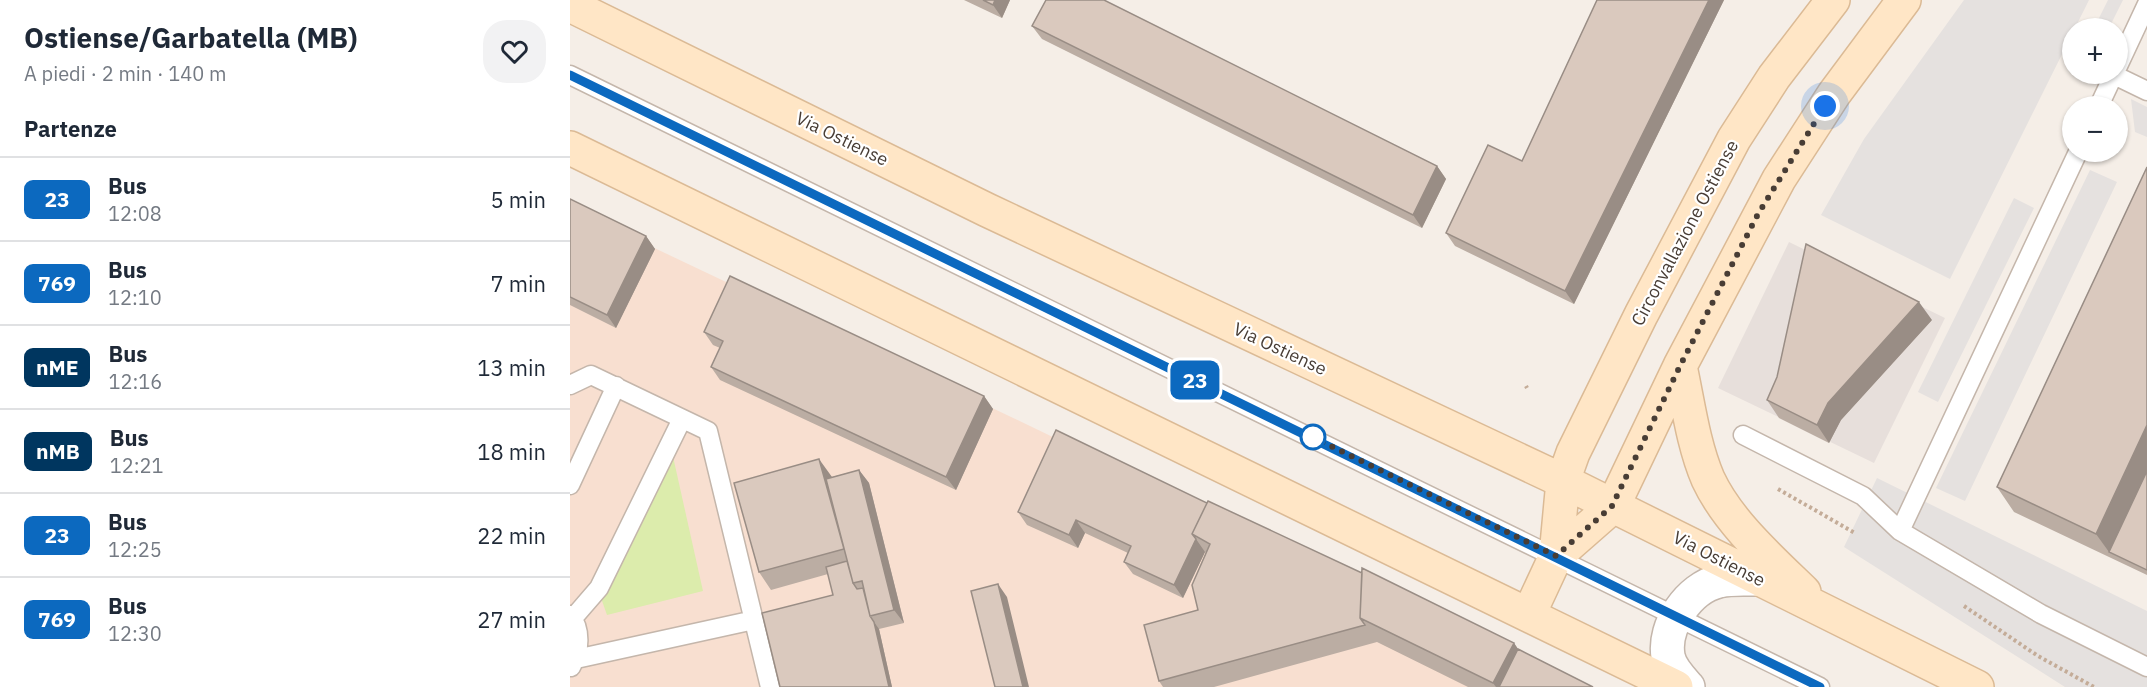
<!DOCTYPE html>
<html lang="it">
<head>
<meta charset="utf-8">
<style>
  :root { --surface:#fff; --page:#f2f2f3; --text:#1f2937; --muted:#747a83; --line:#e0e1e3 }
  body { margin:0; font-family:"IBM Plex Sans",sans-serif; background:var(--page); color:var(--text); height:100vh; display:flex; flex-direction:column; font-size:22px; white-space:nowrap }
  * { box-sizing:border-box; margin:0 }
  p { font-size:20px; color:var(--muted) }
  .icon { flex:none; width:33px; height:33px; fill:none; stroke:currentColor; stroke-width:2; stroke-linecap:round; stroke-linejoin:round }
  .map { position:relative; flex:1; overflow:hidden }
  .sheet { display:flex; flex-direction:column; background:var(--surface); width:570px }
  .sheet>* { flex:none }
  .badge { padding:0 12px; border-radius:9px; font-size:21px; line-height:39px }
  .tools { position:absolute; left:1492px; top:18px; display:grid; gap:12px }
  .tools a { display:grid; place-items:center; width:66px; height:66px; border-radius:50%; background:var(--surface); box-shadow:0 2px 4px #0004; font-size:30px }
  .you { position:absolute; width:30px; height:30px; margin:-15px; border:4px solid #fff; border-radius:50%; background:#1a73e8; box-shadow:0 0 0 9px #1a73e833 }
  .map>.badge { position:absolute; translate:-50% -50%; box-shadow:0 0 0 3px #fff }
  h2 { padding:0 24px; font-size:22px; line-height:54px }
  .round { display:grid; place-items:center; flex:none; width:63px; height:63px; border-radius:24px; background:var(--page) }
  .head { display:flex; align-items:center; justify-content:space-between; height:102px; padding:0 24px }
  h1 { font-size:28px; font-weight:700; line-height:45px }
  ul { padding:0; list-style:none }
  li { display:flex; align-items:center; gap:18px; height:84px; padding:0 24px; border-top:2px solid var(--line) }
  li div { flex:1 }
  li b { display:block; font-size:22px }
  li em { font-style:normal }
  li .badge { min-width:66px; font-weight:700; text-align:center }
  main { display:flex; flex:1; min-height:0 }
  .map>svg:first-child { display:block }
  .commercial { fill:#f8dfd0 }
  .industrial { fill:#e7dfdb }
  .green { fill:#dcecac }
  .parking { fill:#e5e1df }
  .lines { fill:none; stroke-linecap:round; stroke-linejoin:round }
  .lane-casing { stroke:#c4b6ab; stroke-width:21 }
  .street-casing { stroke:#c4b6ab; stroke-width:36 }
  .secondary-casing { stroke:#dbba95; stroke-width:36 }
  .path { stroke:#c4ac98; stroke-width:4; stroke-dasharray:3 3; stroke-linecap:butt }
  .lane { stroke:#fff; stroke-width:18 }
  .street { stroke:#fff; stroke-width:33 }
  .secondary { stroke:#ffe6c6; stroke-width:33 }
  .wall { fill:#bbada3 }
  .shaded-wall { fill:#998d85 }
  .building { fill:#dac9be; stroke:#998d85; stroke-width:1.5 }
  .line-casing { stroke:#fff; stroke-width:14 }
  .line { stroke:#0c69bf; stroke-width:9 }
  .walk { stroke:#483d35; stroke-width:6; stroke-dasharray:0 10.8 }
  .stop-dot { fill:#fff; stroke:#0c69bf; stroke-width:3 }
  .labels { text-anchor:middle; stroke-width:4.5; stroke-linejoin:round; paint-order:stroke }
  .street-label { font-size:18px; fill:#483d35; stroke:#fff }
</style>
</head>
<body>
<main>
<section class="sheet">
<div class="head"><div><h1>Ostiense/Garbatella (MB)</h1><p>A piedi · 2 min · 140 m</p></div><a class="round"><svg class="icon" aria-label="heart" viewBox="0 0 24 24"><path d="M12 20l-8-8c-3-5 5-10 8-4 3-6 11-1 8 4z"/></svg></a></div>
<h2>Partenze</h2>
<ul>
<li><span class="badge" style="background:#0c69bf;color:#fff">23</span><div><b>Bus</b><p>12:08</p></div><em>5 min</em></li>
<li><span class="badge" style="background:#0c69bf;color:#fff">769</span><div><b>Bus</b><p>12:10</p></div><em>7 min</em></li>
<li><span class="badge" style="background:#00365f;color:#fff">nME</span><div><b>Bus</b><p>12:16</p></div><em>13 min</em></li>
<li><span class="badge" style="background:#00365f;color:#fff">nMB</span><div><b>Bus</b><p>12:21</p></div><em>18 min</em></li>
<li><span class="badge" style="background:#0c69bf;color:#fff">23</span><div><b>Bus</b><p>12:25</p></div><em>22 min</em></li>
<li><span class="badge" style="background:#0c69bf;color:#fff">769</span><div><b>Bus</b><p>12:30</p></div><em>27 min</em></li>
</ul>
</section>
<div class="map">
<svg width="1577" height="687" viewBox="0 0 1577 687">
  <rect width="100%" height="100%" fill="#f5eee7"/>
  <path class="commercial" d="M0,208L460,426L1001,687H0Z"/>
  <path class="industrial" d="M1219,242L1375,318L1304,463L1148,388Z"/>
  <path class="green" d="M102,452L133,591L37,615L31,598Z"/>
  <path class="parking" d="M1394,0H1519L1380,279L1251,215L1294,139Z
    M1538,0H1553L1539,28H1524Z
    M1561,99L1577,107V137L1565,132Z
    M1520,170L1547,182L1395,501L1366,488Z
    M1444,198L1464,208L1368,402L1348,392Z
    M1307,478L1577,611V687H1495L1274,547Z"/>
  <g class="lines">
    <defs>
      <path id="lane" d="M1548,66L1577,4
        M0,75L1250,687
        M1544,75L1577,91
        M1529,106L1544,74
        M0,385L21,375L138,431L200,687
        M1173,435L1293,496L1330,531L1471,614L1577,667
        M0,485L46,386
        M1330,531L1508,152
        M0,615C12,629 10,652 1,667
        M3,618L29,588L112,419
        M6,659L184,620"/>
      <path id="street" d="M1118,687C1110,678 1100,668 1098,656C1093,626 1119,588 1149,581C1160,578 1174,579 1186,579"/>
      <path id="secondary" d="M0,5L417,210L993,481L1407,687
        M0,148L1106,687
        M1110,366C1118,403 1123,444 1138,479C1158,522 1200,559 1234,592
        M986,556L1043,506L1110,366L1209,179L1264,94L1334,0
        M959,614L986,556L993,481L1003,453L1071,315L1164,139L1204,77L1263,0"/>
    </defs>
    <use href="#lane" class="lane-casing"/>
    <use href="#street" class="street-casing"/>
    <use href="#secondary" class="secondary-casing"/>
    <path class="path" d="M956,386L957,388
      M1208,489L1285,533
      M1394,606L1468,656L1524,687"/>
    <use href="#lane" class="lane"/>
    <use href="#street" class="street"/>
    <use href="#secondary" class="secondary"/>
  </g>
  <path class="wall" d="M394,0H440L432,18Z
    M1027,0H1154L1004,304L885,246L876,233L952,161Z
    M462,26L867,166L876,179L852,228L472,39Z
    M1577,167V575L1444,512L1427,487Z
    M0,199L76,236L85,249L46,328L0,305Z
    M1362,320L1271,420L1259,443L1209,418L1197,400Z
    M134,332L414,396L423,409L386,490L150,380L141,367L150,348L143,345Z
    M289,470L299,483L334,623L309,629L322,687H210L263,595L258,574L201,590L189,572L262,477Z
    M637,503L944,643L948,649L1023,687H898L807,642L644,687H593L589,681L628,610L636,553L635,552L613,598L563,574L554,562L558,553L515,533L508,548L457,525L448,512Z"/>
  <path class="shaded-wall" d="M425,0H440L432,18L423,5Z
    M1139,0H1154L1004,304L995,291Z
    M867,166L876,179L852,228L843,215Z
    M76,236L85,249L46,328L37,315Z
    M1349,302L1362,320L1271,420L1259,443L1247,425L1258,403Z
    M414,396L423,409L386,490L376,477Z
    M1577,425V489L1539,552L1526,534Z
    M249,459L262,477L286,567L274,549Z
    M289,470L299,483L334,623L324,610Z
    M506,520L515,533L508,548L499,535Z
    M626,539L635,552L613,598L604,585Z
    M428,584L437,597L459,687H453Z
    M304,622L309,629L322,687H319Z
    M944,643L960,667L950,687H926L923,683Z"/>
  <path class="building" d="M413,0H425L423,5Z
    M476,0H534L867,166L843,215L462,26Z
    M1027,0H1139L995,291L876,233L918,145L952,161Z
    M1577,167V425L1526,534L1427,487Z
    M0,199L76,236L37,315L0,297Z
    M1236,244L1349,302L1258,403L1247,425L1197,400L1207,377Z
    M160,276L414,396L376,477L141,367L153,341L134,332Z
    M486,430L637,503L622,534L626,539L604,585L554,562L561,546L506,520L499,535L448,512Z
    M249,459L274,549L189,572L164,483Z
    M289,470L324,610L300,616L292,581L283,583L256,479Z
    M1577,471V570L1539,552Z
    M638,501L792,573L790,618L795,625L589,681L574,625L628,610L622,585L640,544L622,534Z
    M277,561L283,583L287,589L293,588L300,616L304,622L319,687H210L192,613L263,595L256,567Z
    M792,568L944,643L923,683L790,618Z
    M428,584L453,687H425L401,591Z
    M948,649L1023,687H929Z"/>
  <g class="lines">
    <defs>
      <path id="line" d="M0,75L1250,687"/>
    </defs>
    <use href="#line" class="line-casing"/>
    <use href="#line" class="line"/>
    <path class="walk" d="M743,437L738,435L986,556L1042,506L1110,366L1188,214L1255,106"/>
  </g>
  <circle class="stop-dot" cx="743" cy="437" r="12"/>
  <g class="labels">
    <g class="street-label">
      <text transform="translate(272 139) rotate(26)" y="6">Via Ostiense</text>
      <text transform="translate(1115 233) rotate(-62)" y="6">Circonvallazione Ostiense</text>
      <text transform="translate(710 349) rotate(25)" y="6">Via Ostiense</text>
      <text transform="translate(1149 559) rotate(27)" y="6">Via Ostiense</text>
    </g>
  </g>
</svg>
<div class="tools">
<a>+</a>
<a>−</a>
</div>
<div class="you" style="left:1255px;top:106px"></div>
<b class="badge" style="left:625px;top:380px;background:#0c69bf;color:#fff">23</b>
</div>
</main>
</body>
</html>
